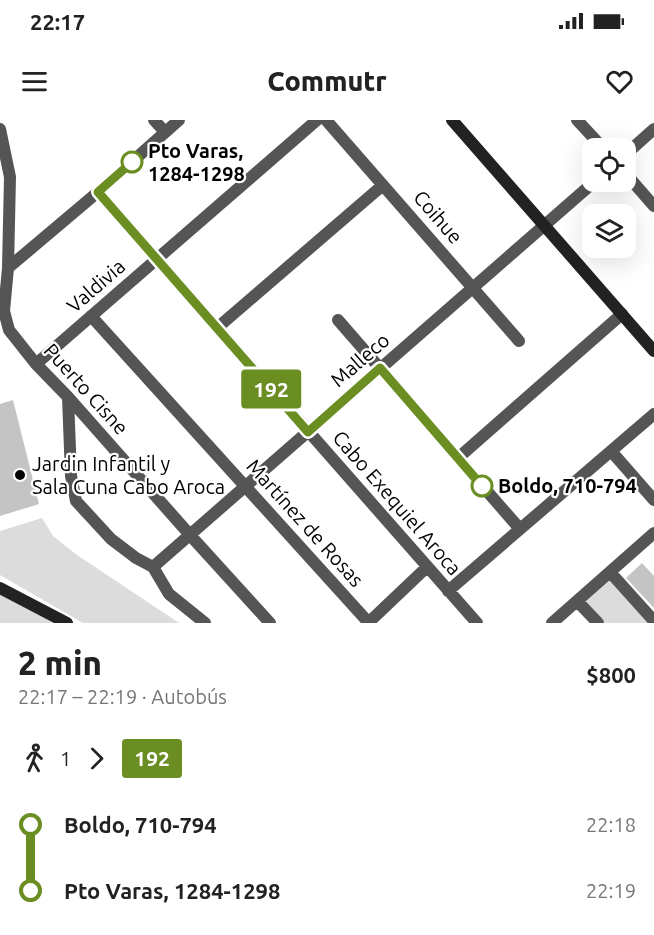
<!DOCTYPE html>
<html lang="es">
<head>
<meta charset="utf-8">
<style>
  :root { --surface:#fff; --page:#f2f2f2; --text:#222; --muted:#767676 }
  body { margin:0; font-family:Ubuntu,sans-serif; background:var(--page); color:var(--text); height:100vh; display:flex; flex-direction:column; font-size:22px; white-space:nowrap }
  * { box-sizing:border-box; margin:0 }
  p { font-size:20px; color:var(--muted) }
  .icon { flex:none; width:33px; height:33px; fill:none; stroke:currentColor; stroke-width:2; stroke-linecap:round; stroke-linejoin:round }
  .map { position:relative; height:503px; overflow:hidden }
  .panel { display:flex; flex-direction:column; background:var(--surface); flex:1 }
  .panel>* { flex:none }
  .badge { padding:0 12px; border-radius:4px; font-size:21px; line-height:39px }
  .controls { position:absolute; left:582px; top:18px; display:grid; gap:12px }
  .controls a { display:grid; place-items:center; width:54px; height:54px; border-radius:12px; background:var(--surface); box-shadow:0 6px 24px #0002; font-size:30px }
  .map>.badge { position:absolute; translate:-50% -50%; box-shadow:0 0 0 3px #fff }
  .legs { display:flex; align-items:center; gap:9px; height:66px; padding:0 18px; font-size:20px }
  .legs p { margin-inline-start:auto }
  .overview { display:flex; align-items:center; justify-content:space-between; height:102px; padding:0 18px }
  h1 { font-size:33px; font-weight:800; line-height:45px }
  ul { padding:0 18px; list-style:none }
  li { display:flex; align-items:center; gap:21px; height:66px; font-size:22px }
  li i { display:grid; place-items:center; width:9px; height:100%; margin:0 8px; background:currentColor }
  li i::after { content:''; width:15px; height:15px; margin:-8px; border:4px solid; border-radius:50%; background:var(--surface) }
  li p { margin-inline-start:auto }
  li:first-child i { background:linear-gradient(#0000 50%,currentColor 0) }
  li:last-child i { background:linear-gradient(currentColor 50%,#0000 0) }
  .status { display:flex; justify-content:space-between; align-items:center; height:42px; padding:0 30px; background:var(--surface); direction:ltr }
  .status svg { height:16px; fill:currentColor }
  header { display:flex; justify-content:space-between; align-items:center; height:78px; padding:0 18px; background:var(--surface); font-size:27px; font-weight:800 }
  .map>svg:first-child { display:block }
  .green { fill:#dcdcdc }
  .building { fill:#c4c4c4 }
  .lines { fill:none; stroke-linecap:round; stroke-linejoin:round }
  .street { stroke:#555; stroke-width:12 }
  .secondary { stroke:#222; stroke-width:12 }
  .line-1-casing { stroke:#fff; stroke-width:14 }
  .line-1 { stroke:#6b8e23; stroke-width:9 }
  .stop-1-dot { fill:#fff; stroke:#6b8e23; stroke-width:3 }
  .poi-dot { fill:#000; stroke:#fff; stroke-width:2 }
  .labels { text-anchor:middle; stroke-width:4.5; stroke-linejoin:round; paint-order:stroke }
  .stop-label { font-size:20px; font-weight:bold; fill:#000; stroke:#fff; text-anchor:start }
  .street-label { font-size:20px; fill:#000; stroke:#fff }
  .poi-label { font-size:20px; fill:#000; stroke:#fff; text-anchor:start }
</style>
</head>
<body>
<div class="status"><b>22:17</b><svg viewBox="0 0 49 12"><path d="M0 12V9h3v3zM5 12V6h3v6zM10 12V3h3v9zM15 12V0h3v12zM26 1h20v11H26zM47 4h2v5h-2z"/></svg></div>
<header><svg class="icon" aria-label="menu" viewBox="0 0 24 24"><path d="M4 6h16M4 12h16M4 18h16"/></svg>Commutr<svg class="icon" aria-label="heart" viewBox="0 0 24 24"><path d="M12 20l-8-8c-3-5 5-10 8-4 3-6 11-1 8 4z"/></svg></header>
<div class="map">
<svg width="654" height="503" viewBox="0 0 654 503">
  <rect width="100%" height="100%" fill="#fff"/>
  <path class="green" d="M42,398L53,416L77,435L179,503H83L0,455V411Z
    M610,459L650,503H603L584,482Z
    M0,471L55,503H0Z"/>
  <path class="building" d="M13,280L39,384L0,396V284Z
    M642,443L654,456V488L626,458Z"/>
  <g class="lines">
    <path class="street" d="M154,0L165,12
      M326,0L519,221
      M577,0L603,28
      M0,9L10,57L8,148L4,191L9,210L36,244L68,277L190,415L270,503
      M626,34L654,9
      M626,54L654,86
      M98,72L477,503
      M8,148L98,72L179,0
      M91,196L369,503
      M338,200L520,409
      M217,208L383,65
      M36,244L317,0
      M68,277L71,356L76,381L111,419L136,438L153,447
      M611,331L654,380
      M458,338L622,194
      M153,447L594,62
      M153,447L169,474L205,503
      M610,452L654,501
      M448,471L654,294
      M577,481L598,503
      M368,503L427,447
      M552,503L654,413"/>
    <path class="secondary" d="M452,0L654,231
      M0,468L67,503"/>
  </g>
  <g class="lines">
    <defs>
      <path id="line-1" d="M132,42L98,72L308,312L380,248L482,366"/>
    </defs>
    <use href="#line-1" class="line-1-casing"/>
    <use href="#line-1" class="line-1"/>
  </g>
  <g class="stop-1-dot">
    <circle cx="132" cy="42" r="10"/>
    <circle cx="482" cy="366" r="10"/>
  </g>
  <circle class="poi-dot" cx="20" cy="355" r="6"/>
  <g class="labels">
    <g class="stop-label">
      <text x="148" y="38">Pto Varas,<tspan x="148" dy="23">1284-1298</tspan></text>
      <text x="498" y="373">Boldo, 710-794</text>
    </g>
    <g class="street-label">
      <text transform="translate(438 97) rotate(49)" y="7">Coihue</text>
      <text transform="translate(96 166) rotate(-41)" y="7">Valdivia</text>
      <text transform="translate(360 240) rotate(-41)" y="7">Malleco</text>
      <text transform="translate(86 269) rotate(48)" y="7">Puerto Cisne</text>
      <text transform="translate(397 383) rotate(49)" y="7">Cabo Exequiel Aroca</text>
      <text transform="translate(305 403) rotate(48)" y="7">Martínez de Rosas</text>
    </g>
    <g class="poi-label">
      <text x="32" y="351">Jardin Infantil y<tspan x="32" dy="23">Sala Cuna Cabo Aroca</tspan></text>
    </g>
  </g>
</svg>
<div class="controls">
<a><svg class="icon" aria-label="locate" viewBox="0 0 24 24"><circle cx="12" cy="12" r="6"/><path d="M12 2v4M12 18v4M2 12h4M18 12h4"/></svg></a>
<a><svg class="icon" aria-label="layers" viewBox="0 0 24 24"><path d="M12 4l9 5-9 5-9-5zM3 14l9 5 9-5"/></svg></a>
</div>
<b class="badge" style="left:271px;top:269px;background:#6b8e23;color:#fff">192</b>
</div>
<section class="panel">
<div class="overview"><div><h1>2 min</h1><p>22:17 – 22:19 · Autobús</p></div><b>$800</b></div>
<div class="legs"><svg class="icon" aria-label="walk" viewBox="0 0 24 24"><circle cx="13" cy="4" r="2"/><path d="M13 8l-2 6 4 7M11 14l-3 7M7 12l3-4h3l4 4"/></svg>1<svg class="icon" aria-label="forward" viewBox="0 0 24 24"><path d="M9 5l7 7-7 7"/></svg><b class="badge" style="background:#6b8e23;color:#fff">192</b></div>
<ul>
<li><i style="color:#6b8e23"></i><b>Boldo, 710-794</b><p>22:18</p></li>
<li><i style="color:#6b8e23"></i><b>Pto Varas, 1284-1298</b><p>22:19</p></li>
</ul>
</section>
</body>
</html>
